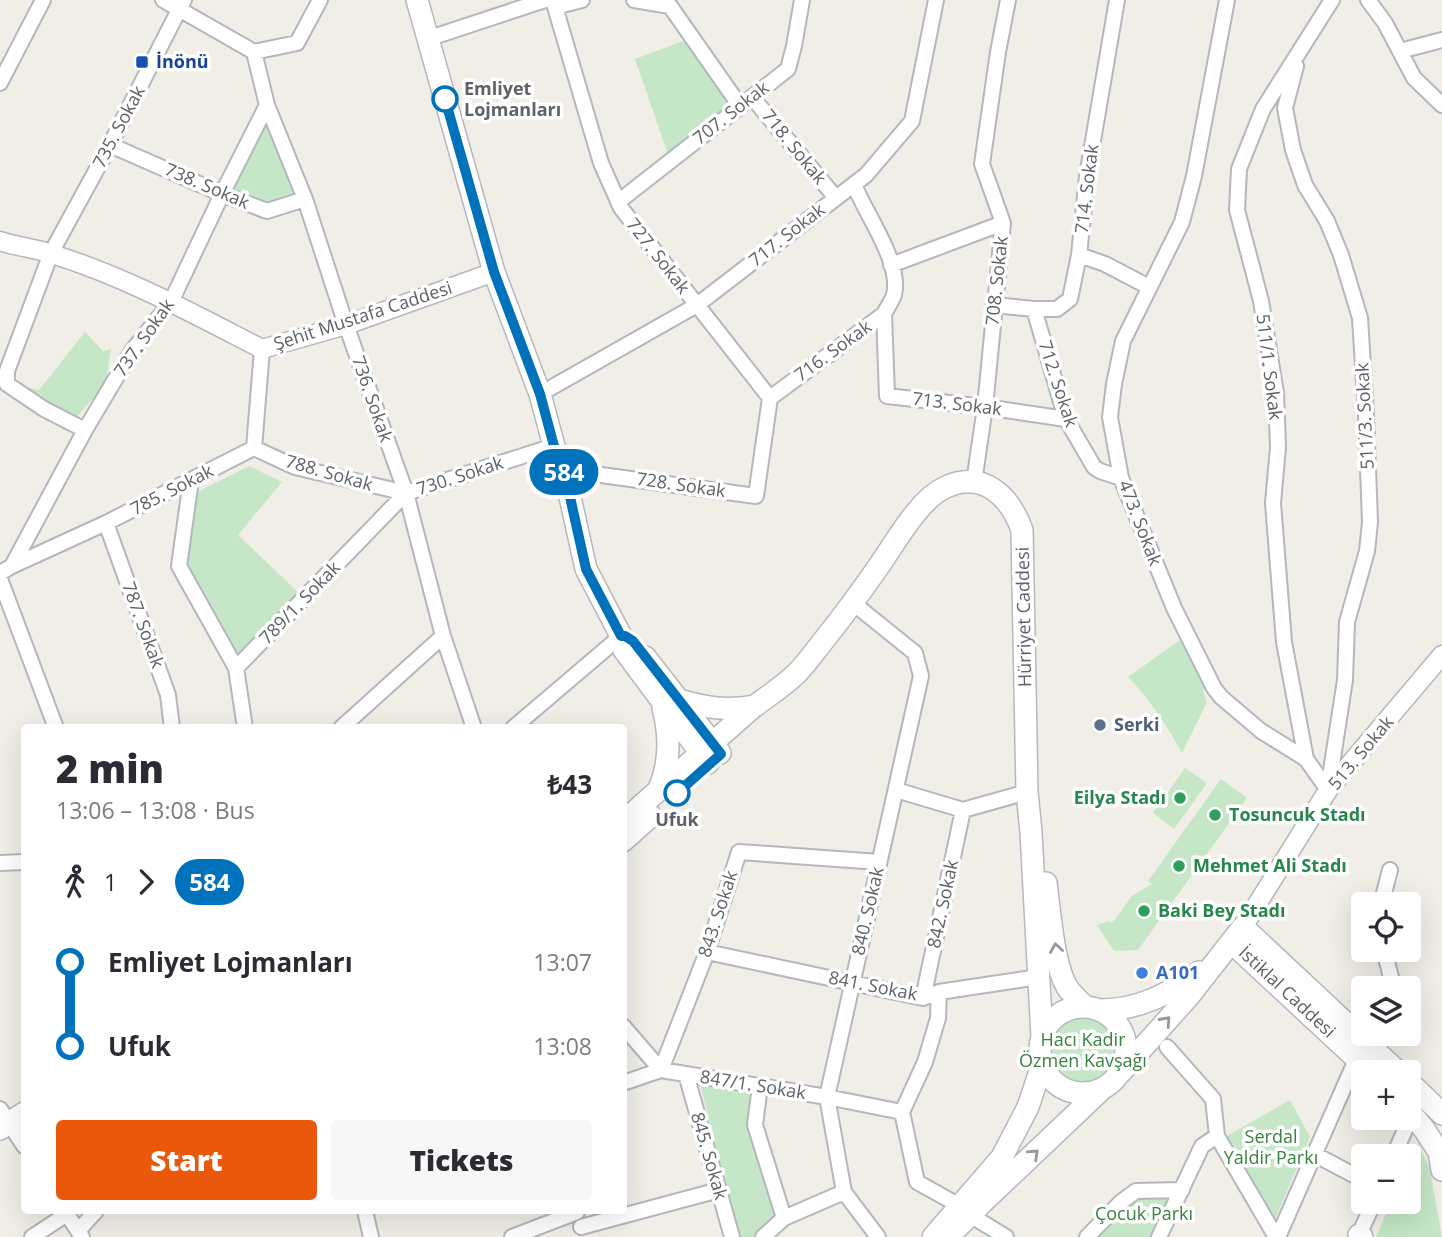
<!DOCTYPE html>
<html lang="en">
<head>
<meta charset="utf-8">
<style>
  :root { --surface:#fff; --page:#f7f7f7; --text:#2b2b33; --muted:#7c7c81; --accent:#ea580c }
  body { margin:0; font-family:"Open Sans",sans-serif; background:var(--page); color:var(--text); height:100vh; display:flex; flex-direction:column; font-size:26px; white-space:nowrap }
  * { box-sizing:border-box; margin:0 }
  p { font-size:23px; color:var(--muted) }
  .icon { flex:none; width:38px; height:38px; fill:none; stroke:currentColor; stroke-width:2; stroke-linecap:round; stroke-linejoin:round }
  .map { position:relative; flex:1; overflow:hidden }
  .panel { position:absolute; left:21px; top:724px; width:606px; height:490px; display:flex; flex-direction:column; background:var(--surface); border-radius:7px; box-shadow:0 7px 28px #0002 }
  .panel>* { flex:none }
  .badge { padding:0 14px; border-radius:23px; font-size:24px; line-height:46px }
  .fabs { position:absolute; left:1351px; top:892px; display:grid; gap:14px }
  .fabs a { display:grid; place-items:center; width:70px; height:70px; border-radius:7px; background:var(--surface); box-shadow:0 7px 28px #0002; font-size:35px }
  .map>.badge { position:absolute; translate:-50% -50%; box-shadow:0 0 0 4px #fff }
  .legs { display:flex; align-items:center; gap:10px; height:77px; padding:0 35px; font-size:23px }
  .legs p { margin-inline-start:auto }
  .headline { display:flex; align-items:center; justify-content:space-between; height:119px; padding:0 35px }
  h1 { font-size:38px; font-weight:800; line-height:52px }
  .action { display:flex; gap:14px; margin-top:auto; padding:14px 35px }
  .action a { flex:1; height:80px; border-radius:7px; background:var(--accent); color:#fff; font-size:28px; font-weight:800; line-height:80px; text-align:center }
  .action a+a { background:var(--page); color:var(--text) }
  ul { padding:0 35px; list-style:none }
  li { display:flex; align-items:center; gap:24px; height:84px; font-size:26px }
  li i { display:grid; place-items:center; width:10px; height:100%; margin:0 9px; background:currentColor }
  li i::after { content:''; width:18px; height:18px; margin:-9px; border:5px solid; border-radius:50%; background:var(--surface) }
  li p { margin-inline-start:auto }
  li:first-child i { background:linear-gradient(#0000 50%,currentColor 0) }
  li:last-child i { background:linear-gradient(currentColor 50%,#0000 0) }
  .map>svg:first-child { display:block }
  .green { fill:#c5e6c7 }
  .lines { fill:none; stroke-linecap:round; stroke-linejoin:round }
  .minor-casing { stroke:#b4b7bb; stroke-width:18 }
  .tertiary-casing { stroke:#b4b7bb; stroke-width:21 }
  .secondary-casing { stroke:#b5b9be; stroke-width:24 }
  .minor { stroke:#fff; stroke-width:14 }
  .tertiary { stroke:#fff; stroke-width:18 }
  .secondary { stroke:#fff; stroke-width:21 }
  .oneway { stroke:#96999c }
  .line-1-casing { stroke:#fff; stroke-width:16 }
  .line-1 { stroke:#0072bc; stroke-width:10 }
  .transit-dot { fill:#1a4fb4; stroke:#fff; stroke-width:2.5 }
  .stop-1-dot { fill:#fff; stroke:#0072bc; stroke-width:3.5 }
  .service-dot { fill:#5c6f8a; stroke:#fff; stroke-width:2.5 }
  .leisure-dot { fill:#2e9e5b; stroke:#fff; stroke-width:2.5 }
  .shop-dot { fill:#3f7fe0; stroke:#fff; stroke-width:2.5 }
  .labels { text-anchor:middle; stroke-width:7; stroke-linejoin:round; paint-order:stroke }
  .transit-label { font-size:18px; font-weight:bold; fill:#164399; stroke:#fff; text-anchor:start }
  .stop-label { font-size:18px; font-weight:bold; fill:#5e6267; stroke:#fff; text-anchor:start }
  .street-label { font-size:18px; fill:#5e6267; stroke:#fff }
  .service-label { font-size:18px; font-weight:bold; fill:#4e5e75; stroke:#fff; text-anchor:start }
  .leisure-label { font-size:18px; font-weight:bold; fill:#27864d; stroke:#fff; text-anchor:start }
  .shop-label { font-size:18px; font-weight:bold; fill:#366cbe; stroke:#fff; text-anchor:start }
  .park-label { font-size:18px; fill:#398340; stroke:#fff }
</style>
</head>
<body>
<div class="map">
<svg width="1442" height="1237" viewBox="0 0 1442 1237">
  <rect width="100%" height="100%" fill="#f0eee7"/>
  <path class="green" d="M683,41L733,104L668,154L635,59Z
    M266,116L301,197L267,207L228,191Z
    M85,332L103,351L111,349L105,385L72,422L10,384L39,390Z
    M249,466L282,482L238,535L302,596L237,663L184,568L193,494Z
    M1180,640L1205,686L1203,691L1207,702L1182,753C1167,726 1150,699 1128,677Z
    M1185,768L1207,783L1174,829L1153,813Z
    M1221,779L1247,798L1138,950L1114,951L1097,925L1109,921L1112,923L1132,896L1152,884L1148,881Z
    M1072,1008C1082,1011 1106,1014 1114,1020C1131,1034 1129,1062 1116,1079C1100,1099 1065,1098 1049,1078C1034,1059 1038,1030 1057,1015C1062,1012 1067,1010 1072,1008Z
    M699,1080L756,1090L778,1218L756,1237H739Z
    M1290,1100L1310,1137L1275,1219L1227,1136Z
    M1418,1143L1430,1170L1442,1237H1376L1391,1202H1409V1163Z
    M1182,1190L1159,1237H1087L1136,1191Z"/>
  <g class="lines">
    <defs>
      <path id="minor" d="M163,0L254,52L267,105L305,199L346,325L406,493L443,636L474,728
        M553,0L601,163L621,208L770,398L756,496L564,470
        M634,0L670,6L740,106
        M1227,0L1194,176L1182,222L1123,341L1114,384L1110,417L1121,478L1174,608L1214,688L1221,697L1261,731L1306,759L1328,790
        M1368,0L1385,23L1414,78L1442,105
        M555,7L582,0
        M427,39L545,0
        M1400,51L1442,40
        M254,52L297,43L320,0
        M1296,66L1285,108L1293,150L1305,185L1327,221L1341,255L1360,318L1366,414L1370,522L1367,551L1347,622L1345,680L1328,790
        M0,83L43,0
        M752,97L836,198
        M110,145L222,194L267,211L305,199
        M618,202L788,69L794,46L802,0
        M1079,255L1105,264L1149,287
        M891,265L1003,223
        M994,305L1034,309H1057L1070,299L1079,255L1087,176L1117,0
        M1034,309L1066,419L1094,467L1100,471L1121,478
        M884,314L887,396L985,407L1066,419
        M540,394L697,305L866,175L912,121L936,0
        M770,398L884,314C887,308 892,301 894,295C902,262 865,214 854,184
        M85,430L44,409L7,384V371L51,253L110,145L184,0
        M254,448L295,467L406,493
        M191,480L179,566L236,668
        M974,482L985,407L1003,223L982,164L998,52L1008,0
        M106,523L168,695L172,728
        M12,566L85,430L132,351L171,302L222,194L267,105
        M0,573L12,566L106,523L254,448L262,349
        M0,579L56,728
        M853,603L915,653L921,676L827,1097L844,1192L878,1237
        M245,728L236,668L406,493L554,446
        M341,728L443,636
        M513,728L621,636
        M1306,759L1284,642L1273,503L1278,447L1276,393L1261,301L1237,210L1239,169L1263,109L1332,0
        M896,790L963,810L1027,792
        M0,863L24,862
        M1381,905L1390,870
        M1384,950L1394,989
        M707,952L923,998L939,992L1039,977
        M939,992L938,1018L925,1062L902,1112L917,1182L960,1206
        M923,998L963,810
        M623,1026L661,1070L827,1097L902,1112
        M1167,1047L1213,1099L1217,1136
        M686,1074L732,1237
        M623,1083L661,1070L707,952L739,852L879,862
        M760,1086L755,1125L784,1218
        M0,1109L24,1146
        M1314,1154L1363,1180
        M1393,1157L1412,1114
        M65,1211L82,1237
        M365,1211L371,1237
        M970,1215L1006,1237
        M581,1227L719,1190
        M78,1231L96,1211
        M32,1237L67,1214
        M512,1237L577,1212
        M763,1237L784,1218L844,1192
        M1087,1237L1121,1202L1136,1191L1182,1190
        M1159,1237L1202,1146L1217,1136L1276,1237
        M1278,1237L1359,1053
        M1358,1237L1374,1202"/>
      <path id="tertiary" d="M0,241C17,247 35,248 52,254C126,277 194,314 262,349L346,325L494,272
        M1243,927L1328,790L1442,655"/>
      <path id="secondary" d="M417,0L494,272L540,394L554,446L564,470L586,569L621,636L624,650L708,763
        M645,657L720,753
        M679,700C708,708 725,711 755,706
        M658,791C670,765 670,735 663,708
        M623,822C665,784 708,747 751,709C766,697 783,687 797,673C807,663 815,651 824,640C844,615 863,589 881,563C897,540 920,498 946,487C984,470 1010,497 1022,530L1027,792L1031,832L1042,1037
        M623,841L651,816
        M1046,883C1050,911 1053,963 1067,987C1072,995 1079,1001 1086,1007
        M1231,942L1372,1073
        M1040 1050a43 43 0 1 1 86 0a43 43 0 1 1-86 0Z
        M1100,1010C1139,1010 1169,994 1199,972
        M1121,1072L1189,996L1243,927L1399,1073
        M1409,1082L1442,1114
        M1409,1111L1424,1129L1439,1152L1442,1170
        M0,1129L24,1113
        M1359,1235L1362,1237
        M933,1237L1002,1157L1028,1107L1042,1065
        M948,1237L984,1201L1100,1091"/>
    </defs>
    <use href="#minor" class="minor-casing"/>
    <use href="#tertiary" class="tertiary-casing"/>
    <use href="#secondary" class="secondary-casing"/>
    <use href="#minor" class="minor"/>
    <use href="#tertiary" class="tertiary"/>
    <use href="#secondary" class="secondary"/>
  </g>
  <defs><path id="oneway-chevron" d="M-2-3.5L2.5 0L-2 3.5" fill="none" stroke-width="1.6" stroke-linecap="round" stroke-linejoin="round" transform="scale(1.75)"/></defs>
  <g class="oneway">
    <use href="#oneway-chevron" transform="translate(1056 948) rotate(-99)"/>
    <use href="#oneway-chevron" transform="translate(1166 1021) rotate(-48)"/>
    <use href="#oneway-chevron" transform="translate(1034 1154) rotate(-43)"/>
  </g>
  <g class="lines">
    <defs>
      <path id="line-1" d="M445,99L494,272L540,394L554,446L564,470L586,569L621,636H625L633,641L721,754L677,793"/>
    </defs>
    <use href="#line-1" class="line-1-casing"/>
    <use href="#line-1" class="line-1"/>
  </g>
  <rect class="transit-dot" x="135" y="55" width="14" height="14" rx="3.5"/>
  <g class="stop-1-dot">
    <circle cx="445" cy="99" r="12"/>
    <circle cx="677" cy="793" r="12"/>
  </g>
  <circle class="service-dot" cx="1100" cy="725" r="7"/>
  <g class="leisure-dot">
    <circle cx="1180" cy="798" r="7"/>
    <circle cx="1215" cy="815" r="7"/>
    <circle cx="1179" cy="866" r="7"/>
    <circle cx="1144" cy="911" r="7"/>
  </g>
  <circle class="shop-dot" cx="1142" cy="973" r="7"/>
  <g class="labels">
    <g class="transit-label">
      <text x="156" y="68">İnönü</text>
    </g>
    <g class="stop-label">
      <text x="464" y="95">Emliyet<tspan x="464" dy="21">Lojmanları</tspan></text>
      <text x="677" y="826" text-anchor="middle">Ufuk</text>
    </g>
    <g class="street-label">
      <text transform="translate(731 113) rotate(-38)" y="6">707. Sokak</text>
      <text transform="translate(119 127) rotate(-62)" y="6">735. Sokak</text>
      <text transform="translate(794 147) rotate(51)" y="6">718. Sokak</text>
      <text transform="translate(207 186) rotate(23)" y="6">738. Sokak</text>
      <text transform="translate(1087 189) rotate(-83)" y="6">714. Sokak</text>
      <text transform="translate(787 235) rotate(-38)" y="6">717. Sokak</text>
      <text transform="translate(658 256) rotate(52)" y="6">727. Sokak</text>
      <text transform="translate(997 281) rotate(-84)" y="6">708. Sokak</text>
      <text transform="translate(363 316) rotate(-18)" y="6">Şehit Mustafa Caddesi</text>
      <text transform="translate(144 338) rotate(-55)" y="6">737. Sokak</text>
      <text transform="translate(833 351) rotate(-36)" y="6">716. Sokak</text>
      <text transform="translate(1269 367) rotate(83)" y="6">511/1. Sokak</text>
      <text transform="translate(1058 384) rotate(72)" y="6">712. Sokak</text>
      <text transform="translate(372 399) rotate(71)" y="6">736. Sokak</text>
      <text transform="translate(957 404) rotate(7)" y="6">713. Sokak</text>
      <text transform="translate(1365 416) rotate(-93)" y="6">511/3. Sokak</text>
      <text transform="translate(329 473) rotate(16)" y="6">788. Sokak</text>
      <text transform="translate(460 476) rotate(-18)" y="6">730. Sokak</text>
      <text transform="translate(681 485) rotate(8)" y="6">728. Sokak</text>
      <text transform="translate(172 490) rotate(-27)" y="6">785. Sokak</text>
      <text transform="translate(1140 523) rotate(69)" y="6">473. Sokak</text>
      <text transform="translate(300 603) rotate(-46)" y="6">789/1. Sokak</text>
      <text transform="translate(1024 617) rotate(-91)" y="6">Hürriyet Caddesi</text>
      <text transform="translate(143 625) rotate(70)" y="6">787. Sokak</text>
      <text transform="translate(1361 753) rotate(-50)" y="6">513. Sokak</text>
      <text transform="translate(943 904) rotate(-78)" y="6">842. Sokak</text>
      <text transform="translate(868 911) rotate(-77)" y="6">840. Sokak</text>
      <text transform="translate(718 914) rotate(-72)" y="6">843. Sokak</text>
      <text transform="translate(873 986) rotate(11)" y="6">841. Sokak</text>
      <text transform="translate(1287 992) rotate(43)" y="6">İstiklal Caddesi</text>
      <text transform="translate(753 1085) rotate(9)" y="6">847/1. Sokak</text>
      <text transform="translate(709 1156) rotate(74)" y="6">845. Sokak</text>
    </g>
    <g class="service-label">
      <text x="1114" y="731">Serki</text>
    </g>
    <g class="leisure-label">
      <text x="1166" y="804" text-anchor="end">Eilya Stadı</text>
      <text x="1229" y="821">Tosuncuk Stadı</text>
      <text x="1193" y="872">Mehmet Ali Stadı</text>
      <text x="1158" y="917">Baki Bey Stadı</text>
    </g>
    <g class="shop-label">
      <text x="1156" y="979">A101</text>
    </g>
    <g class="park-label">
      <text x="1083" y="1046">Hacı Kadir<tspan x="1083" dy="21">Özmen Kavşağı</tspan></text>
      <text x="1271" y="1143">Serdal<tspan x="1271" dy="21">Yaldir Parkı</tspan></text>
      <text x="1144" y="1220">Çocuk Parkı</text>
    </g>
  </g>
</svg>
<div class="fabs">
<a><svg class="icon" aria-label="locate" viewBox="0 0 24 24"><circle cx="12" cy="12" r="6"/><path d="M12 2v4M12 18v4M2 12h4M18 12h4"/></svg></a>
<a><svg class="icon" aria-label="layers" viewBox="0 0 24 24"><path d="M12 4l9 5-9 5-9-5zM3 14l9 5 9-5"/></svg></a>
<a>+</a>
<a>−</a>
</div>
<b class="badge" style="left:564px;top:472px;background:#0072bc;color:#fff">584</b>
<section class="panel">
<div class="headline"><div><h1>2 min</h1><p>13:06 – 13:08 · Bus</p></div><b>₺43</b></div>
<div class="legs"><svg class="icon" aria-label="walk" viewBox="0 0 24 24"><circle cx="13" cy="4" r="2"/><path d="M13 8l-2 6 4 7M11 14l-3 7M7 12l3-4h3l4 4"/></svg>1<svg class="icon" aria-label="forward" viewBox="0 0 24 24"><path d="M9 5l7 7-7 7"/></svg><b class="badge" style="background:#0072bc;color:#fff">584</b></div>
<ul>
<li><i style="color:#0072bc"></i><b>Emliyet Lojmanları</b><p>13:07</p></li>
<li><i style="color:#0072bc"></i><b>Ufuk</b><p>13:08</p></li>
</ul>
<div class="action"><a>Start</a><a>Tickets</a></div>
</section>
</div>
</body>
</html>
